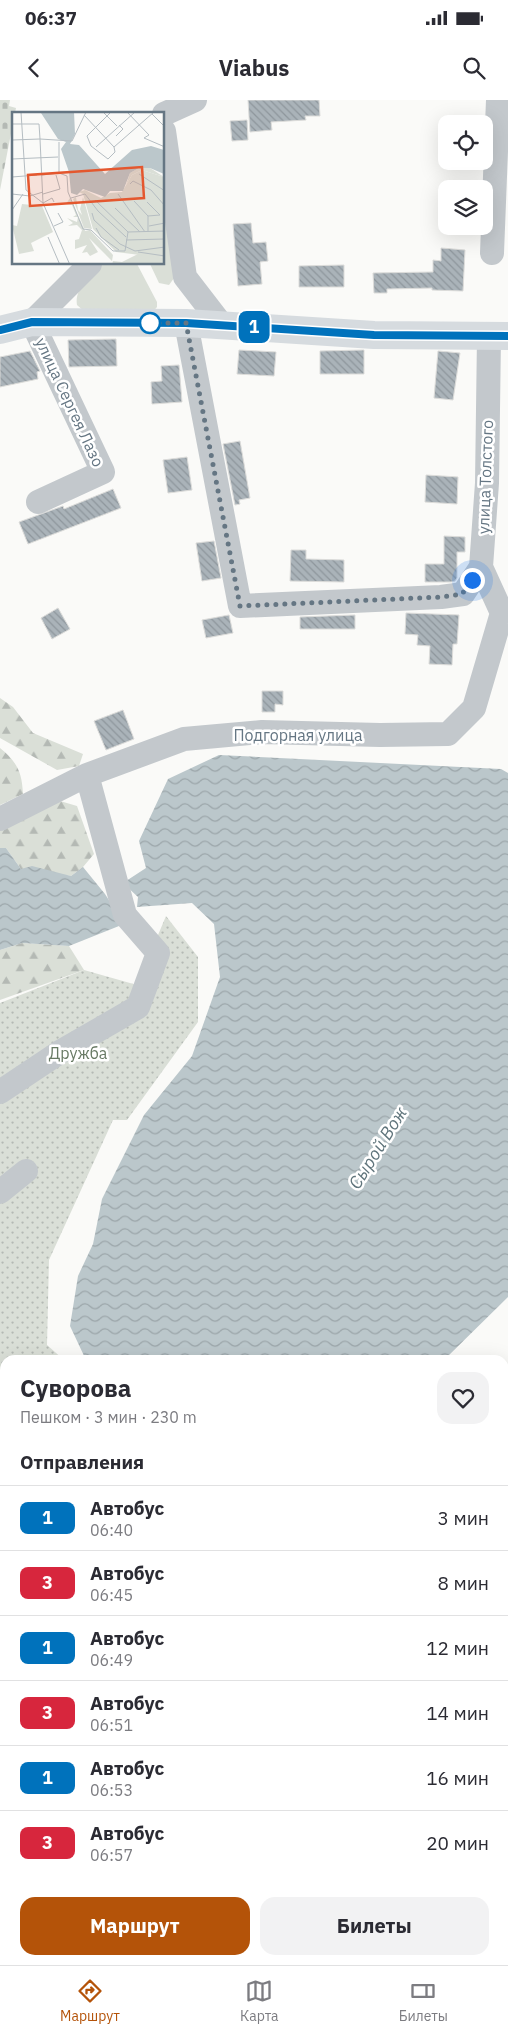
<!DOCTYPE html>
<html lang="ru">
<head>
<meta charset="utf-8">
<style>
  :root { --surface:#fff; --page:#f2f2f3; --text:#2b2b33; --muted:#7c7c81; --line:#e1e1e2; --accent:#b45309 }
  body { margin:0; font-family:"IBM Plex Sans",sans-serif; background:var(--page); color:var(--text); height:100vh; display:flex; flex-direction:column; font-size:19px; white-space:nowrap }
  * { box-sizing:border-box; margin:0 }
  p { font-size:16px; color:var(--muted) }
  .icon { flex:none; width:28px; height:28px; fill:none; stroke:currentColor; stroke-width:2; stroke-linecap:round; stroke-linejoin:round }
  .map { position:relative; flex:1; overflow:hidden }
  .panel { position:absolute; left:0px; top:1255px; width:509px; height:610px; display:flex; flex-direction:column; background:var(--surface); border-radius:15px 15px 0 0; box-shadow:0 5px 20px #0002 }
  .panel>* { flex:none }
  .badge { padding:0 10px; border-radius:8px; font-size:18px; line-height:32px }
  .controls { position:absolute; left:438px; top:15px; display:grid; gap:10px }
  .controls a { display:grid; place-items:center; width:55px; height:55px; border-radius:10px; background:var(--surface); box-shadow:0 5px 20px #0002; font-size:25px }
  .you { position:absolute; width:25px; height:25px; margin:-12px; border:4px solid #fff; border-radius:50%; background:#1a73e8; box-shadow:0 0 0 8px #1a73e833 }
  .map>.badge { position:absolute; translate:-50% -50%; box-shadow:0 0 0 2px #fff }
  h2 { padding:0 20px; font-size:19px; line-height:45px }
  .round { display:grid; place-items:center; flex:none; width:52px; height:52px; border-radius:15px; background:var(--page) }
  .headline { display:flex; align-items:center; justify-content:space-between; height:85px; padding:0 20px }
  h1 { font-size:24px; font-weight:700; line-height:38px }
  .action { display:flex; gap:10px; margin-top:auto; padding:10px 20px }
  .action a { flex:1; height:58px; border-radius:15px; background:var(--accent); color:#fff; font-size:20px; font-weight:700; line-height:58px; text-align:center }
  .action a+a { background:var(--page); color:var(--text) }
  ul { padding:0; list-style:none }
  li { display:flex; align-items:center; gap:15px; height:65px; padding:0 20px; border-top:1px solid var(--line) }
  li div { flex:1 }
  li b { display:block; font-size:19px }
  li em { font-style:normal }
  li .badge { min-width:55px; font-weight:700; text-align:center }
  .status { display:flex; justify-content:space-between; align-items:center; height:35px; padding:0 25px; background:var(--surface); direction:ltr }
  .status svg { height:14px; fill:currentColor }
  header { display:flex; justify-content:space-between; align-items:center; height:65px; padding:0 20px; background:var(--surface); font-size:22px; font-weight:700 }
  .tab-bar { display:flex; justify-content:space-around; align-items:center; height:70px; border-top:1px solid var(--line); background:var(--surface); font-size:14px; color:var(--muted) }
  .tab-bar a { display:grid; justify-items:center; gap:2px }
  .tab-bar .on { color:var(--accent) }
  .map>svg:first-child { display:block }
  .green { fill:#dadfd7 }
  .forest { fill:url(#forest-firs) }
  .cemetery { fill:url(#cemetery-stones) }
  .garden { fill:url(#garden-dots) }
  .water { fill:url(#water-waves) }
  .building { fill:url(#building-back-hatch); stroke:#dcdcda }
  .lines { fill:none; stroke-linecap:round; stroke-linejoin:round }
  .minor { stroke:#c3c8cc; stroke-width:24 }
  .major { stroke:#d6dbdf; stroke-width:28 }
  .line-casing { stroke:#fff; stroke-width:11 }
  .line { stroke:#0072bc; stroke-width:8 }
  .walk { stroke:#657683; stroke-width:5; stroke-dasharray:0 9 }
  .stop-dot { fill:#fff; stroke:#0072bc; stroke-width:2.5 }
  .labels { text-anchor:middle; stroke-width:5; stroke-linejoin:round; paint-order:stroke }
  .street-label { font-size:16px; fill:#657683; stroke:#fff }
  .park-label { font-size:16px; fill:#687a64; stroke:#fff }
  .water-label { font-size:18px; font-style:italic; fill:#60757c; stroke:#fff }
  .inset-road { fill:none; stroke:#b5bdc2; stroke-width:1 }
  .view { fill:#e4572e; fill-opacity:0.15; stroke:#e4572e; stroke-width:2.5 }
  .inset-edge { fill:none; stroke:#657683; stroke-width:2.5 }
</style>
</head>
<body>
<div class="status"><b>06:37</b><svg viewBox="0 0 49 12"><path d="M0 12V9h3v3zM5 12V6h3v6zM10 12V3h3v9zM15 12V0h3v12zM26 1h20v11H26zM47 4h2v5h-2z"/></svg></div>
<header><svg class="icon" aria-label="back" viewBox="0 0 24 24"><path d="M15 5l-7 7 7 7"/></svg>Viabus<svg class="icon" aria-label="search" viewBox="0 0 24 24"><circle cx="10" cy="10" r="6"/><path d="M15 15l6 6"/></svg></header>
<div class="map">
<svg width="508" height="1865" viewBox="0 0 508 1865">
  <defs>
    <pattern id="forest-firs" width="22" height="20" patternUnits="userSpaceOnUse" patternTransform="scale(1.25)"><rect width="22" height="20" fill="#dadfd7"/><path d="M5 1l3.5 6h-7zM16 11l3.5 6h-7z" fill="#b4b9b4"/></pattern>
    <pattern id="cemetery-stones" width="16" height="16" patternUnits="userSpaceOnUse" patternTransform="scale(1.25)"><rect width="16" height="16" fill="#dadfd7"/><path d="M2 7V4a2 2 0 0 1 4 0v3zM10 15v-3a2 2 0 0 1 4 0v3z" fill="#b4b9b4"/></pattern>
    <pattern id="garden-dots" width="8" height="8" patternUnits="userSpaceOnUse" patternTransform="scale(1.25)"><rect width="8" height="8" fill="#dadfd7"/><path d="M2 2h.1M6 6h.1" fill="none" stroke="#b4b9b4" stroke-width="1.8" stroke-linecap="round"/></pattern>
    <pattern id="water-waves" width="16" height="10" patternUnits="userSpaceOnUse" patternTransform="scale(1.25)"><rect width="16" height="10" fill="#bbc7cb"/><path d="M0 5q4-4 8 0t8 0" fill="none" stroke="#9ca6aa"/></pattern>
    <pattern id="building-back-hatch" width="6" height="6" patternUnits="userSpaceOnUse" patternTransform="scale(1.25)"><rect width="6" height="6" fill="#aab3b9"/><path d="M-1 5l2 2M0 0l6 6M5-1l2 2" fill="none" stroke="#8e969c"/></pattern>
  </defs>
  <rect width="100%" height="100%" fill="#fafaf8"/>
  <path class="green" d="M164,76L177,174L169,185L159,183L150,164H164Z
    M102,164H137L157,202V207L150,215L85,212L77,205C74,188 92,175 102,164Z"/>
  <path class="forest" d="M0,598L13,607L33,633L83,654L79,666L57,670L0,638Z
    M0,648C17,662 22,672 23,694L0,705Z
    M60,701L77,706L94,754L83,767L71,776L21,769L6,748H0V728Z
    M22,843L69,846L84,870L0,900V850Z
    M458,1860H503V1865H461Z"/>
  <path class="cemetery" d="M0,0H10L9,6L16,8L0,90Z"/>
  <path class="garden" d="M166,816L198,857V922L127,1020H113L49,1160L47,1245L64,1260H5V1860H458L461,1865H0V903L84,870L137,885Z"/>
  <path class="water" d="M219,655L501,669L508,673V1197L444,1260H86L70,1226L78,1176L93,1144L102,1099L144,1015L192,956L220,877L214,824L192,803L137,807L138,797L123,783L146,768L139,741L168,679Z
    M0,748H6L21,769L32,766L71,776L83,767L105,794L124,824L69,846L22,843L0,850Z
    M504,1349L508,1354V1865H503V1860Z"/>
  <path class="building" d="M248,0H319L320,16H305L306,20L271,22L272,30L250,32Z
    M247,20L248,40L232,41L230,21Z
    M251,123L253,143L266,142L268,161L260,162L262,184L238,186L233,124Z
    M441,148L465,150L463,191L432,190V188L387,189V193H374L373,173L433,172V160L441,161Z
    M344,165V187H299V166Z
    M116,239L117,266L69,267L68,240Z
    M239,250L276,252L274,276L237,274Z
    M364,250V274H320V251Z
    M30,251L40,271L37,272L38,279L0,287V257Z
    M438,251L460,253L453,300L434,298Z
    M179,265L182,302L152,304L151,282L162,281L161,266Z
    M240,341L250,398L239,400L240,404L235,405L223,344Z
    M187,357L192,390L168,393L163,360Z
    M426,375L458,377L457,404L425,402Z
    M113,389L121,408L28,444L19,422L63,406L64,409Z
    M444,436L465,437V452H457V478L455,481L451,482H425V464H444Z
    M214,441L221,478L202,481L196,443Z
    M291,450H306V459L344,460V482L290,481Z
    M58,508L70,529L52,539L41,518Z
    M406,513L459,515L457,544H453L452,565L429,564L430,546L417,545L418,535L405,534Z
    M229,515L233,533L206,538L202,520Z
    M355,515V529H300V517Z
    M262,591H283V605L275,604V612H262Z
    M123,610L134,639L106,650L94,621Z"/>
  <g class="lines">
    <path class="minor" d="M164,14L195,0
      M164,31L185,177L222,225
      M492,153L498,0
      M186,223L240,506L441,497L463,494L481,467
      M489,236L487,383L481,467L502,513
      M38,402L103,372L32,222L90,164
      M0,719L87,675L184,639L262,632L380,635L448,634L474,608L502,513
      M0,992L60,952L138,907L158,853L125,815L87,675
      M0,1092L26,1071
      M0,1483L5,1481
      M205,1865L208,1860
      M361,1865L364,1860"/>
    <path class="major" d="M0,230L32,222L186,223L374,235L508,236"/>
  </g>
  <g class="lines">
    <defs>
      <path id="line" d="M0,230L32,222L186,223L374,235L508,236"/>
    </defs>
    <use href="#line" class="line-casing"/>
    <use href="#line" class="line"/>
    <path class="walk" d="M150,223H186L240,506L441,497L462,494L472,480"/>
  </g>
  <circle class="stop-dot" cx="150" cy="223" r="10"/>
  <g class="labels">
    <g class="street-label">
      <text transform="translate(70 302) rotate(65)" y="6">улица Сергея Лазо</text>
      <text transform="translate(485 377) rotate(-88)" y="6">улица Толстого</text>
      <text x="298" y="641">Подгорная улица</text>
    </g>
    <g class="park-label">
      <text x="78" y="959">Дружба</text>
    </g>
    <g class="water-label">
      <text transform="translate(378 1048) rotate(-58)" y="6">Сырой Вож</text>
    </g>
  </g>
  <g transform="translate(12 12)">
    <rect width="152" height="152" fill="#fafaf8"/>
    <path d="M127,56H138L152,65L130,58L120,63L114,73L118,61ZM64,85L66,98L70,103L68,97L71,85L80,117L72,116L61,87ZM58,86L75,123L73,119L78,118L101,143L100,149L77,126L86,140L78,144L75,140L70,141L75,133L63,137V128L67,127L70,118L65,113L56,114L61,111L55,106L65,110L66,105H61L64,103L60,93L54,92ZM128,141L152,146V152L100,153L101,149L110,150Z" fill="#dadfd7"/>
    <path d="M10,92L30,94L41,120L19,131L22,139L7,142L0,113L5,114Z" fill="#dadfd7"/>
    <path d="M130,58L152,65V146L104,140L81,117L71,82L67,80L73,78L89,86L98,81L110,80L120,63Z" fill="#dadfd7"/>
    <path d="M15,0H62L63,22L58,32L67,33L93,62L120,38L139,34L152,38V62L138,56H127L118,61L111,79H98L93,85L71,77L65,83L59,81L57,60L49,37L54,30L46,27L29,1Z" fill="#bbc7cb"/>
    <path class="inset-road" d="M9,0L14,78M91,0L105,14M99,0L75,24L79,34L96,47L103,40L102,35M115,0L137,23L132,26L153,35M140,2L153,15M72,3L102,35M0,12H27L28,27L0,28M104,24L111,17L107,13M84,35L123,0M102,35L142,0M0,47L46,45M47,61V30M127,62L153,79M30,63L47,61L55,64L56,80L71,117L79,118L101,139H113L116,120L153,119M0,65L25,63M118,72L121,69L139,78L153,94M14,78L31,91L40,86L42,90M0,82L18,84L31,80M31,82L48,77L44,63M106,82L133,120M59,86L73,82L86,99L114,125M83,88L116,120M122,89L136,104M135,90L148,103L136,104V120M103,96L128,120M0,98L11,82M80,101L82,108L108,132L123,139L153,135M42,114L51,110L46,101M137,114L153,111M84,116L89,125L107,138M36,125L48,153M114,128L153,127M126,140L153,144M58,153L31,91L28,27L60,29L74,0"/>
    <path class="view" d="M130,55L132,86L18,94L16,63Z"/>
    <rect width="152" height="152" class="inset-edge"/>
  </g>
</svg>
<div class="controls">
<a><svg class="icon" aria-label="locate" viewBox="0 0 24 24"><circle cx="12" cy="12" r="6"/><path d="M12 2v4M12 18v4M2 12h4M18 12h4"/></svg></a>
<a><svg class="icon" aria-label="layers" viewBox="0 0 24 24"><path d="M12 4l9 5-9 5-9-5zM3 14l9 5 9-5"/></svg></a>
</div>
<div class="you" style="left:472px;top:480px"></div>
<b class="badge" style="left:254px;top:227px;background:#0072bc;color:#fff">1</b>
<section class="panel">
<div class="headline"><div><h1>Суворова</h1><p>Пешком · 3 мин · 230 m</p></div><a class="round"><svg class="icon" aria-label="heart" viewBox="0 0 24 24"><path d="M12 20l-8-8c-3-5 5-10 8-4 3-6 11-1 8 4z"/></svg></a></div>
<h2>Отправления</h2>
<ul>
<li><span class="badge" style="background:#0072bc;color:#fff">1</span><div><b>Автобус</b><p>06:40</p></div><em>3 мин</em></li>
<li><span class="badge" style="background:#d7263d;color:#fff">3</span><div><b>Автобус</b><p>06:45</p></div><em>8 мин</em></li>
<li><span class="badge" style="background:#0072bc;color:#fff">1</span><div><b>Автобус</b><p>06:49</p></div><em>12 мин</em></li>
<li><span class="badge" style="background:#d7263d;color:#fff">3</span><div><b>Автобус</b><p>06:51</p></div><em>14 мин</em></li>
<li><span class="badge" style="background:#0072bc;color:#fff">1</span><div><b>Автобус</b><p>06:53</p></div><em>16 мин</em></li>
<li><span class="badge" style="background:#d7263d;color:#fff">3</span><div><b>Автобус</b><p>06:57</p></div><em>20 мин</em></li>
</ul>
<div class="action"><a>Маршрут</a><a>Билеты</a></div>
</section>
</div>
<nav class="tab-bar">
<a class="on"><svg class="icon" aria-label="directions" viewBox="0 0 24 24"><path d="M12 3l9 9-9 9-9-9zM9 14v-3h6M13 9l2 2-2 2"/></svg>Маршрут</a>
<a><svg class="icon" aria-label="map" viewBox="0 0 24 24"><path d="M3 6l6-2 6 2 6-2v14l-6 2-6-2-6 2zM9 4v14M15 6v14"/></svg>Карта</a>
<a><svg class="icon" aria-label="tickets" viewBox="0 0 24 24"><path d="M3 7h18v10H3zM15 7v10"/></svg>Билеты</a>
</nav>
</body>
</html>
